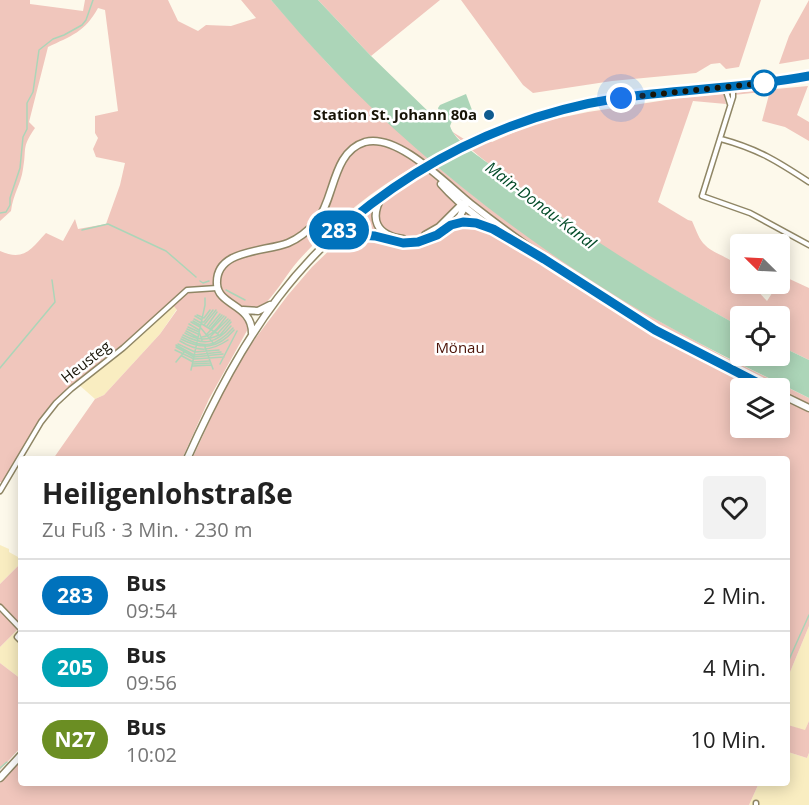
<!DOCTYPE html>
<html lang="de">
<head>
<meta charset="utf-8">
<style>
  :root { --surface:#fff; --page:#f2f2f2; --text:#222; --muted:#767676; --line:#e0e0e0 }
  body { margin:0; font-family:"Open Sans",sans-serif; background:var(--page); color:var(--text); height:100vh; display:flex; flex-direction:column; font-size:22px; white-space:nowrap }
  * { box-sizing:border-box; margin:0 }
  p { font-size:20px; color:var(--muted) }
  .icon { flex:none; width:33px; height:33px; fill:none; stroke:currentColor; stroke-width:2; stroke-linecap:round; stroke-linejoin:round }
  .map { position:relative; flex:1; overflow:hidden }
  .side { position:absolute; left:18px; top:456px; width:772px; height:330px; display:flex; flex-direction:column; background:var(--surface); border-radius:6px; box-shadow:0 3px 15px #0003 }
  .side>* { flex:none }
  .badge { padding:0 12px; border-radius:20px; font-size:21px; line-height:39px }
  .needle { width:39px; rotate:294deg }
  .tools { position:absolute; left:730px; top:234px; display:grid; gap:12px }
  .tools a { display:grid; place-items:center; width:60px; height:60px; border-radius:6px; background:var(--surface); box-shadow:0 3px 15px #0003; font-size:30px }
  .you { position:absolute; width:30px; height:30px; margin:-15px; border:4px solid #fff; border-radius:50%; background:#1a73e8; box-shadow:0 0 0 9px #1a73e833 }
  .map>.badge { position:absolute; translate:-50% -50%; box-shadow:0 0 0 3px #fff }
  .round { display:grid; place-items:center; flex:none; width:63px; height:63px; border-radius:6px; background:var(--page) }
  .overview { display:flex; align-items:center; justify-content:space-between; height:102px; padding:0 24px }
  h1 { font-size:28px; font-weight:700; line-height:45px }
  ul { padding:0; list-style:none }
  li { display:flex; align-items:center; gap:18px; height:72px; padding:0 24px; border-top:2px solid var(--line) }
  li div { flex:1 }
  li b { display:block; font-size:22px }
  li em { font-style:normal }
  li .badge { min-width:66px; font-weight:700; text-align:center }
  .map>svg:first-child { display:block }
  .built { fill:#f9edc1 }
  .green { fill:#f0c6bc; fill-rule:evenodd }
  .water { fill:#acd5b8 }
  .lines { fill:none; stroke-linecap:round; stroke-linejoin:round }
  .stream { stroke:#acd5b8; stroke-width:1.5 }
  .minor-casing { stroke:#8f8665; stroke-width:7 }
  .secondary-casing { stroke:#8f8665; stroke-width:9 }
  .minor { stroke:#fff; stroke-width:4 }
  .secondary { stroke:#fff; stroke-width:6 }
  .secondary-bridge-casing { stroke:#8f8665; stroke-width:9; stroke-linecap:butt }
  .secondary-bridge { stroke:#fff; stroke-width:6 }
  .line-casing { stroke:#fff; stroke-width:14 }
  .line { stroke:#0072bc; stroke-width:9 }
  .walk { stroke:#181407; stroke-width:6; stroke-dasharray:0 10.8 }
  .stop-dot { fill:#fff; stroke:#0072bc; stroke-width:3 }
  .poi-dot { fill:#0f5b8f; stroke:#fff; stroke-width:2 }
  .labels { text-anchor:middle; stroke-width:5; stroke-linejoin:round; paint-order:stroke }
  .poi-label { font-size:15px; font-weight:bold; fill:#181407; stroke:#fff; text-anchor:end }
  .park-label { font-size:15px; fill:#4d1408; stroke:#fff }
  .street-label { font-size:15px; fill:#181407; stroke:#fff }
  .water-label { font-size:16px; font-style:italic; fill:#034b28; stroke:#fff }
</style>
</head>
<body>
<div class="map">
<svg width="809" height="805" viewBox="0 0 809 805">
  <rect width="100%" height="100%" fill="#fdf9eb"/>
  <path class="built" d="M173,305L177,309L160,334L104,395L95,399L78,384L134,341Z
    M0,545L9,549V552L18,557L21,555V563L0,584Z
    M809,626V721L805,731L788,725V677Z
    M17,630L15,638L21,643V679L0,663V647Z
    M788,752L807,758L809,753V805H749L759,783H788Z"/>
  <path class="green" d="M0,0H30V4L83,11L85,0H168L178,21L198,31L206,25L231,26L256,18L241,0H271L329,65L433,163L480,201L659,321L725,357L809,398V626L788,677V459H192L227,384L246,351L288,295L312,267L337,243L340,236L353,224L383,201L425,174L417,165C372,190 332,223 298,261C285,276 275,296 260,308C240,313 211,292 224,270C234,252 285,253 305,236L300,233C293,236 286,240 279,242C256,249 225,248 215,273C213,279 212,285 215,291C222,308 241,304 249,327L209,399L182,459H53L95,399L104,395L160,334L177,310L173,305L134,341L56,403L41,423L5,483L0,482V251C24,262 31,249 46,233L63,241L75,219L78,229L106,224L120,185L125,163L96,157L93,149L98,138L95,133V116L118,111L105,10L98,8C85,32 71,36 48,47L29,122L35,128C21,148 27,148 23,169C21,184 13,194 11,211L0,221ZM741,388H780V428H741Z
    M318,0H440L371,56Z
    M461,0H761L739,67L726,69L720,63L711,64L696,73L612,81L533,93L523,85Z
    M809,0V59L779,64L789,36Z
    M808,86L797,115L809,122V141L785,127L762,121L770,91L724,96L726,104L693,101L658,202L688,220L692,221C695,227 698,237 703,243C718,260 741,254 741,284H751L767,301L783,276L809,288V360L780,346V316H741V327C662,284 586,239 515,184C493,167 471,151 451,131L464,139L481,131L492,142L535,123L588,112L679,98Z
    M21,563V626L0,647V584Z
    M0,663L21,679V747L0,770Z
    M809,721V753L807,758L788,752V725L805,730Z
    M21,759V783H759L749,805H0V783Z"/>
  <path class="water" d="M271,0H318L371,56L434,117L440,115L438,108L440,105L466,94L472,110L452,121L450,126C454,141 483,159 496,169C573,229 655,280 741,327V356H780V346L809,360V398C738,363 667,329 600,286C502,224 409,149 329,65C309,44 290,22 271,0Z"/>
  <g class="lines">
    <path class="stream" d="M0,213L6,212L10,205V198L20,168L23,137L27,129V103L33,92L39,50L53,39L64,35L82,25L86,20L93,0
      M82,230L108,224L166,251L196,277
      M200,281L203,283L209,281
      M226,290L245,300
      M197,315L204,318L210,310
      M195,316L202,320
      M194,319L201,323
      M193,321L200,325
      M191,322L200,327
      M202,322H204L213,310
      M189,324L199,330
      M202,324L218,334
      M204,325L216,310
      M207,326L217,312
      M188,327L199,332L202,340
      M200,327L214,344
      M209,327L220,314
      M211,328L222,315
      M187,329L198,334
      M186,331L197,337
      M185,333C197,340 206,341 219,335
      M218,333L230,320
      M207,334L224,316
      M183,335C204,346 216,344 231,326
      M220,335L231,322
      M182,337C204,349 216,347 233,328
      M202,337C213,336 219,326 226,317
      M210,337L228,319
      M181,339C202,350 218,349 234,330
      M180,341C198,352 210,352 228,340
      M178,344L195,352L219,350
      M176,345L194,355L221,352
      M176,347L194,357L223,354
      M205,347L213,369
      M175,350L194,359L224,357
      M182,356L193,362L209,361
      M176,362L185,351
      M193,364L210,363
      M220,364L237,331
      M193,366L211,365
      M0,368L55,302L52,280
      M191,370L205,305V298
      M788,662L809,615
      M0,768L7,762"/>
    <defs>
      <path id="minor" d="M733,87V97L702,196L750,213L809,245
        M725,88L730,104
        M721,139C758,149 777,161 809,182
        M0,491L41,422L56,403L71,389L123,348L187,290L217,288
        M0,607L21,629
        M21,632L17,637L21,641
        M756,805V803"/>
      <path id="secondary" d="M485,135C522,122 560,108 599,101C669,89 740,89 809,76
        M441,184C463,209 492,228 520,246
        M382,196C369,219 376,235 403,239
        M451,225L460,216L466,204
        M425,235L439,227L459,207L465,203
        M329,240C341,239 352,234 365,235C383,237 397,245 415,242C452,238 447,211 493,229
        M243,310L258,311L270,305
        M252,333C252,304 218,306 217,284C215,249 265,252 288,243C300,238 309,230 317,221C335,198 332,152 365,142C398,133 446,184 471,204C564,277 662,338 768,388
        M780,394L809,408
        M187,459C243,335 298,248 415,173
        M0,778L21,755"/>
    </defs>
    <use href="#minor" class="minor-casing"/>
    <use href="#secondary" class="secondary-casing"/>
    <use href="#minor" class="minor"/>
    <use href="#secondary" class="secondary"/>
    <defs>
      <path id="secondary-bridge" d="M415,173L485,135"/>
    </defs>
    <use href="#secondary-bridge" class="secondary-bridge-casing"/>
    <use href="#secondary-bridge" class="secondary-bridge"/>
  </g>
  <g class="lines">
    <defs>
      <path id="line" d="M768,388L655,330L544,259L493,229L476,223L463,222L451,225L437,235L418,242L403,243L375,236L358,235L328,240C410,165 508,115 619,98C682,89 746,88 809,76"/>
    </defs>
    <use href="#line" class="line-casing"/>
    <use href="#line" class="line"/>
    <path class="walk" d="M621,98L764,83"/>
  </g>
  <circle class="stop-dot" cx="764" cy="83" r="12"/>
  <circle class="poi-dot" cx="489" cy="115" r="6"/>
  <g class="labels">
    <g class="poi-label">
      <text x="477" y="120">Station St. Johann 80a</text>
    </g>
    <g class="park-label">
      <text x="460" y="353">Mönau</text>
    </g>
    <g class="street-label">
      <text transform="translate(86 362) rotate(-38)" y="5">Heusteg</text>
    </g>
    <g class="water-label">
      <text transform="translate(541 205) rotate(37)" y="6">Main-Donau-Kanal</text>
    </g>
  </g>
</svg>
<div class="tools">
<a><svg class="needle" viewBox="-14 -14 28 28"><path d="M0-13l5 13h-10z" fill="#e53935"/><path d="M0 13l5-13h-10z" fill="#767676"/></svg></a>
<a><svg class="icon" aria-label="locate" viewBox="0 0 24 24"><circle cx="12" cy="12" r="6"/><path d="M12 2v4M12 18v4M2 12h4M18 12h4"/></svg></a>
<a><svg class="icon" aria-label="layers" viewBox="0 0 24 24"><path d="M12 4l9 5-9 5-9-5zM3 14l9 5 9-5"/></svg></a>
</div>
<div class="you" style="left:621px;top:98px"></div>
<b class="badge" style="left:339px;top:230px;background:#0072bc;color:#fff">283</b>
<section class="side">
<div class="overview"><div><h1>Heiligenlohstraße</h1><p>Zu Fuß · 3 Min. · 230 m</p></div><a class="round"><svg class="icon" aria-label="heart" viewBox="0 0 24 24"><path d="M12 20l-8-8c-3-5 5-10 8-4 3-6 11-1 8 4z"/></svg></a></div>
<ul>
<li><span class="badge" style="background:#0072bc;color:#fff">283</span><div><b>Bus</b><p>09:54</p></div><em>2 Min.</em></li>
<li><span class="badge" style="background:#00a3b4;color:#fff">205</span><div><b>Bus</b><p>09:56</p></div><em>4 Min.</em></li>
<li><span class="badge" style="background:#6b8e23;color:#fff">N27</span><div><b>Bus</b><p>10:02</p></div><em>10 Min.</em></li>
</ul>
</section>
</div>
</body>
</html>
